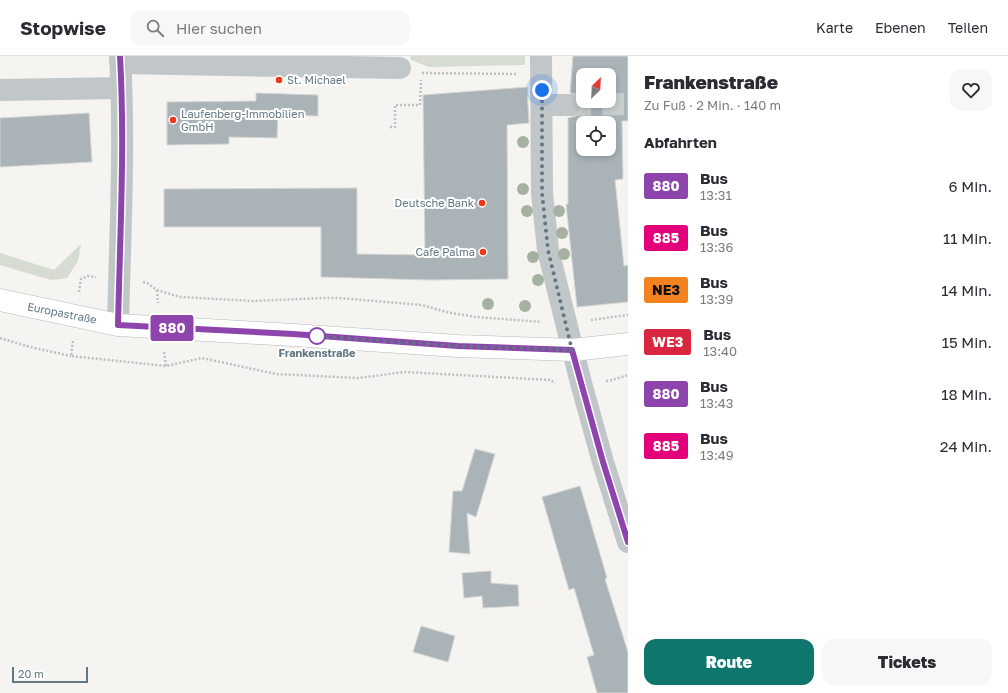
<!DOCTYPE html>
<html lang="de">
<head>
<meta charset="utf-8">
<style>
  :root { --surface:#fff; --page:#f7f7f7; --text:#2b2b33; --muted:#7c7c81; --line:#e1e1e2; --accent:#0f766e }
  body { margin:0; font-family:"Golos Text",sans-serif; background:var(--page); color:var(--text); height:100vh; display:flex; flex-direction:column; font-size:15px; white-space:nowrap }
  * { box-sizing:border-box; margin:0 }
  p { font-size:13px; color:var(--muted) }
  .icon { flex:none; width:22px; height:22px; fill:none; stroke:currentColor; stroke-width:2; stroke-linecap:round; stroke-linejoin:round }
  .map { position:relative; flex:1; overflow:hidden }
  .sheet { display:flex; flex-direction:column; background:var(--surface); width:380px }
  .sheet>* { flex:none }
  .badge { padding:0 8px; border-radius:3px; font-size:14px; line-height:26px }
  .needle { width:26px; rotate:24deg }
  .buttons { position:absolute; left:576px; top:12px; display:grid; gap:8px }
  .buttons a { display:grid; place-items:center; width:40px; height:40px; border-radius:8px; background:var(--surface); box-shadow:0 2px 6px #0003; font-size:20px }
  .scale { position:absolute; left:12px; bottom:10px; width:76px; box-sizing:border-box; padding-left:4px; border:2px solid #617783; border-top:0; font-size:11px; line-height:14px; white-space:nowrap; color:#617783; -webkit-text-stroke:3px #fff; paint-order:stroke }
  .you { position:absolute; width:20px; height:20px; margin:-10px; border:3px solid #fff; border-radius:50%; background:#1a73e8; box-shadow:0 0 0 6px #1a73e833 }
  .map>.badge { position:absolute; translate:-50% -50%; box-shadow:0 0 0 2px #fff }
  h2 { padding:0 16px; font-size:15px; line-height:36px }
  .round { display:grid; place-items:center; flex:none; width:42px; height:42px; border-radius:12px; background:var(--page) }
  .head { display:flex; align-items:center; justify-content:space-between; height:68px; padding:0 16px }
  h1 { font-size:19px; font-weight:800; line-height:30px }
  .action { display:flex; gap:8px; margin-top:auto; padding:8px 16px }
  .action a { flex:1; height:46px; border-radius:12px; background:var(--accent); color:#fff; font-size:16px; font-weight:800; line-height:46px; text-align:center }
  .action a+a { background:var(--page); color:var(--text) }
  ul { padding:0; list-style:none }
  li { display:flex; align-items:center; gap:12px; height:52px; padding:0 16px }
  li div { flex:1 }
  li b { display:block; font-size:15px }
  li em { font-style:normal }
  li .badge { min-width:44px; font-weight:700; text-align:center }
  header { display:flex; align-items:center; gap:24px; box-sizing:border-box; height:56px; padding:0 20px; background:var(--surface); border-bottom:1px solid var(--line) }
  header strong { font-size:19px }
  nav { display:flex; gap:22px; margin-inline-start:auto; font-size:14px }
  .search { width:280px; height:36px; background:var(--page); display:flex; align-items:center; gap:10px; box-sizing:border-box; padding:0 14px; border-radius:12px; color:var(--muted); font-size:15px }
  main { display:flex; flex:1; min-height:0 }
  .map>svg:first-child { display:block }
  .green { fill:#d6dcd1 }
  .building { fill:#aab4b8; stroke:#d6d5d3; fill-rule:evenodd }
  .lines { fill:none; stroke-linecap:round; stroke-linejoin:round }
  .minor-tunnel { stroke:#c9cecf; stroke-width:22; stroke-dasharray:22 11; stroke-linecap:butt }
  .major-casing { stroke:#b4b9bc; stroke-width:23 }
  .path { stroke:#bdbfc1; stroke-width:2.5; stroke-dasharray:2 2; stroke-linecap:butt }
  .minor { stroke:#c1c6c8; stroke-width:22 }
  .major { stroke:#fff; stroke-width:22 }
  .tree { fill:#a7b1a1 }
  .line-casing { stroke:#fff; stroke-width:9 }
  .line { stroke:#8e44ad; stroke-width:6 }
  .walk { stroke:#617783; stroke-width:4; stroke-dasharray:0 7.2 }
  .poi-dot { fill:#ef3815; stroke:#fff; stroke-width:1.5 }
  .stop-dot { fill:#fff; stroke:#8e44ad; stroke-width:2 }
  .labels { text-anchor:middle; stroke-width:4; stroke-linejoin:round; paint-order:stroke }
  .poi-label { font-size:11px; fill:#617783; stroke:#fff; text-anchor:start }
  .street-label { font-size:11px; fill:#617783; stroke:#fff }
  .stop-label { font-size:11px; font-weight:bold; fill:#617783; stroke:#fff }
</style>
</head>
<body>
<header>
<strong>Stopwise</strong>
<div class="search"><svg class="icon" aria-label="search" viewBox="0 0 24 24"><circle cx="10" cy="10" r="6"/><path d="M15 15l6 6"/></svg>Hier suchen</div>
<nav><a>Karte</a><a>Ebenen</a><a>Teilen</a></nav>
</header>
<main>
<div class="map">
<svg width="628" height="637" viewBox="0 0 628 637">
  <rect width="100%" height="100%" fill="#f5f4f0"/>
  <path class="green" d="M410,0H525V9L429,11L411,4Z
    M81,188L78,205L67,222L51,224L0,209V197L54,214Z"/>
  <path class="building" d="M573,0H628V65H622L623,123L615,124L624,210L628,209V246L577,251L566,148H568V62L576,60L580,55L581,49L580,42L576,38L570,37ZM583,19H609V45H583ZM583,67H609V93H583Z
    M527,31L529,67L507,69L508,223L430,224L321,221V171H164V133L357,132V198L425,199L423,39Z
    M256,37L318,39V60L278,59L277,82L229,81V88L167,89V46L256,45Z
    M89,57L92,106L0,111V62Z
    M475,393L495,398L476,461L467,457L470,498L449,496L453,435H462Z
    M580,430L607,522L605,523L628,596V637H597L587,601L594,599L574,532L569,534L542,441Z
    M491,515V527L518,529L519,550L483,552L482,540L464,542L462,517Z
    M421,570L455,580L448,606L413,596Z"/>
  <g class="lines">
    <path class="minor-tunnel" d="M569,49L628,48"/>
    <defs>
      <path id="major" d="M0,244L118,269L293,279L458,290L515,292L573,294L628,288"/>
    </defs>
    <use href="#major" class="major-casing"/>
    <path class="path" d="M422,17L517,18
      M390,71H395V49H420L421,24
      M143,226L147,227L157,234L180,241L253,245L324,242H339L422,249L446,256L476,261L542,266
      M157,234L158,247
      M79,236L81,223L88,220L96,221
      M591,264L628,259
      M0,282L30,291L71,300
      M73,285L71,300L166,310L202,302L276,318L358,322L405,316L551,324L555,328
      M164,296L166,310
      M606,325L612,324L628,319"/>
    <path class="minor" d="M541,0L542,137L548,194L581,327L603,406L628,486
      M120,7L400,12
      M0,34L121,32
      M542,49H569
      M118,269C120,179 125,89 120,0"/>
    <use href="#major" class="major"/>
  </g>
  <g class="tree">
    <circle cx="523" cy="86" r="6"/>
    <circle cx="523" cy="133" r="6"/>
    <circle cx="527" cy="155" r="6"/>
    <circle cx="559" cy="155" r="6"/>
    <circle cx="562" cy="177" r="6"/>
    <circle cx="564" cy="198" r="6"/>
    <circle cx="533" cy="201" r="6"/>
    <circle cx="538" cy="224" r="6"/>
    <circle cx="488" cy="248" r="6"/>
    <circle cx="525" cy="250" r="6"/>
  </g>
  <g class="lines">
    <defs>
      <path id="line" d="M120,0C125,89 120,179 118,269L293,278L458,290L572,294L603,406L628,486"/>
    </defs>
    <use href="#line" class="line-casing"/>
    <use href="#line" class="line"/>
    <path class="walk" d="M317,280H315L458,290L572,294L548,194L542,137V34"/>
  </g>
  <g class="poi-dot">
    <circle cx="279" cy="24" r="4"/>
    <circle cx="173" cy="64" r="4"/>
    <circle cx="482" cy="147" r="4"/>
    <circle cx="483" cy="196" r="4"/>
  </g>
  <circle class="stop-dot" cx="317" cy="280" r="8"/>
  <g class="labels">
    <g class="poi-label">
      <text x="287" y="28">St. Michael</text>
      <text x="181" y="62">Laufenberg-Immobilien<tspan x="181" dy="13">GmbH</tspan></text>
      <text x="474" y="151" text-anchor="end">Deutsche Bank</text>
      <text x="475" y="200" text-anchor="end">Cafe Palma</text>
    </g>
    <g class="street-label">
      <text transform="translate(62 257) rotate(11)" y="4">Europastraße</text>
    </g>
    <g class="stop-label">
      <text x="317" y="301">Frankenstraße</text>
    </g>
  </g>
</svg>
<div class="buttons">
<a><svg class="needle" viewBox="-14 -14 28 28"><path d="M0-13l5 13h-10z" fill="#e53935"/><path d="M0 13l5-13h-10z" fill="#7c7c81"/></svg></a>
<a><svg class="icon" aria-label="locate" viewBox="0 0 24 24"><circle cx="12" cy="12" r="6"/><path d="M12 2v4M12 18v4M2 12h4M18 12h4"/></svg></a>
</div>
<div class="scale">20 m</div>
<div class="you" style="left:542px;top:34px"></div>
<b class="badge" style="left:172px;top:272px;background:#8e44ad;color:#fff">880</b>
</div>
<section class="sheet">
<div class="head"><div><h1>Frankenstraße</h1><p>Zu Fuß · 2 Min. · 140 m</p></div><a class="round"><svg class="icon" aria-label="heart" viewBox="0 0 24 24"><path d="M12 20l-8-8c-3-5 5-10 8-4 3-6 11-1 8 4z"/></svg></a></div>
<h2>Abfahrten</h2>
<ul>
<li><span class="badge" style="background:#8e44ad;color:#fff">880</span><div><b>Bus</b><p>13:31</p></div><em>6 Min.</em></li>
<li><span class="badge" style="background:#e3007b;color:#fff">885</span><div><b>Bus</b><p>13:36</p></div><em>11 Min.</em></li>
<li><span class="badge" style="background:#f58220;color:#111">NE3</span><div><b>Bus</b><p>13:39</p></div><em>14 Min.</em></li>
<li><span class="badge" style="background:#d7263d;color:#fff">WE3</span><div><b>Bus</b><p>13:40</p></div><em>15 Min.</em></li>
<li><span class="badge" style="background:#8e44ad;color:#fff">880</span><div><b>Bus</b><p>13:43</p></div><em>18 Min.</em></li>
<li><span class="badge" style="background:#e3007b;color:#fff">885</span><div><b>Bus</b><p>13:49</p></div><em>24 Min.</em></li>
</ul>
<div class="action"><a>Route</a><a>Tickets</a></div>
</section>
</main>
</body>
</html>
